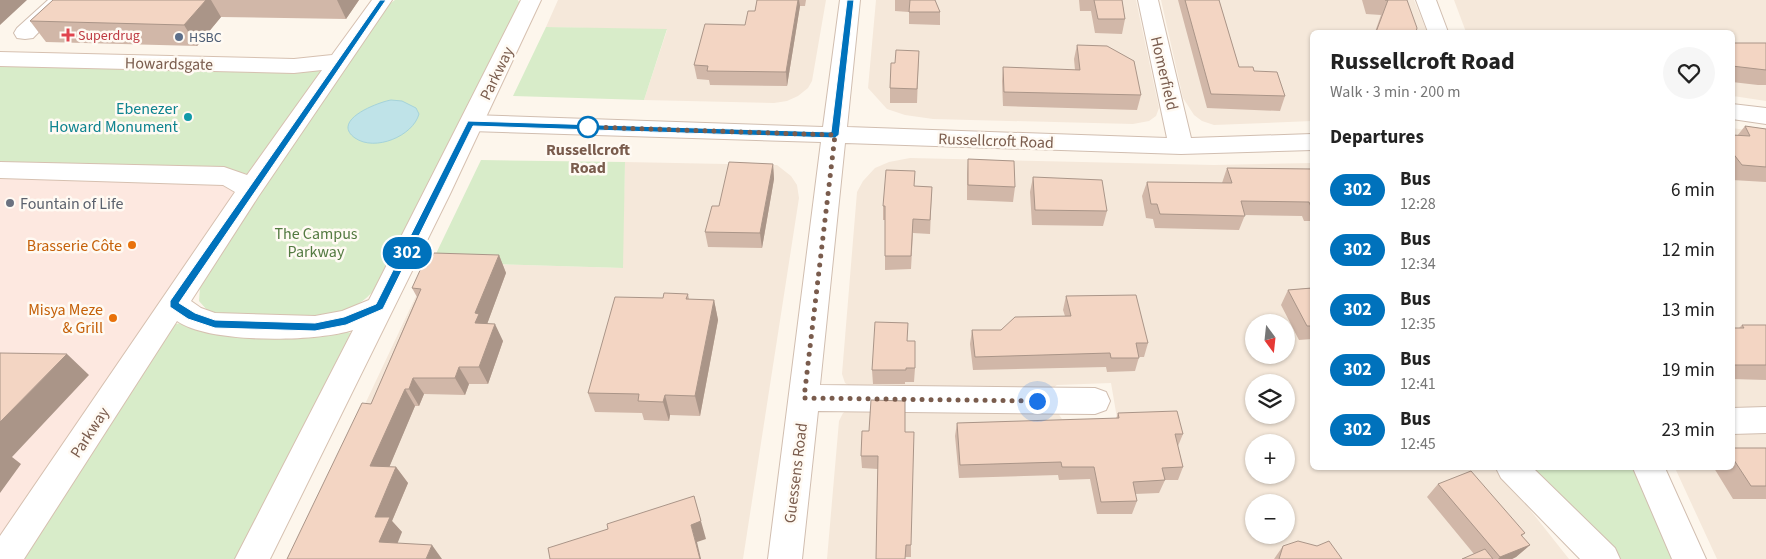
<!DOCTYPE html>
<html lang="en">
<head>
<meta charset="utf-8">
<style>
  :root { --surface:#fff; --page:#f6f6f6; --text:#222; --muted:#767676 }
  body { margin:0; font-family:"Source Sans 3",sans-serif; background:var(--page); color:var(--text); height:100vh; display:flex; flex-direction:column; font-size:19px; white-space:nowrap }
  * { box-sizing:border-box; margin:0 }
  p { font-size:16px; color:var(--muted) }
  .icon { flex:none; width:28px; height:28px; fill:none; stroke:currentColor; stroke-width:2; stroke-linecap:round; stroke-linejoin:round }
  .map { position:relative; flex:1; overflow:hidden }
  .sheet { position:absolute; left:1310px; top:30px; width:425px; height:440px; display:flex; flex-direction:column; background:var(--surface); border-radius:8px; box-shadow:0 1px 4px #0004 }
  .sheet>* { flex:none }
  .badge { padding:0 10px; border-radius:16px; font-size:18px; line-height:32px }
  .needle { width:32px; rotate:165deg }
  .buttons { position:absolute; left:1245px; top:314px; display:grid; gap:10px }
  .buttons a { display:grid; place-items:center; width:50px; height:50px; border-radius:50%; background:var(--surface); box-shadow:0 1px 4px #0004; font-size:25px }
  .you { position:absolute; width:25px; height:25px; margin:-12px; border:4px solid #fff; border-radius:50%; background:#1a73e8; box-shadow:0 0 0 8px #1a73e833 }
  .map>.badge { position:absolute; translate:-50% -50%; box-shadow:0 0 0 2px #fff }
  h2 { padding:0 20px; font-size:19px; line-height:45px }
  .round { display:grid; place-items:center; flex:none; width:52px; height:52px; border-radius:26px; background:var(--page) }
  .head { display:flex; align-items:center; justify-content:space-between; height:85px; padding:0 20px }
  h1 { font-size:24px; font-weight:700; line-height:38px }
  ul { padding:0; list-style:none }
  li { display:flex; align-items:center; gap:15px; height:60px; padding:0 20px }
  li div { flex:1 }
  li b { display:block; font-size:19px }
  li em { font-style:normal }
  li .badge { min-width:55px; font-weight:700; text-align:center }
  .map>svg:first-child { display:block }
  .residential { fill:#f5e8da; fill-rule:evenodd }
  .commercial { fill:#fde8e0 }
  .green { fill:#d8ecc9 }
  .water { fill:#bfe3e8; stroke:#a5d3da }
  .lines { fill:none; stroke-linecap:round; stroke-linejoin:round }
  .street-casing { stroke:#d1beb0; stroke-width:2 }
  .secondary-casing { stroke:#d6c0b0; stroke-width:2 }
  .street { fill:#fff; fill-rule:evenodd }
  .secondary { fill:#fff; fill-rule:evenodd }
  .wall { fill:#d1b7a8 }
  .shaded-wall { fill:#aa9588 }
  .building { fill:#f3d5c3; stroke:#aa9588 }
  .line { fill:#0072bc; stroke:#fff }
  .walk { stroke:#7a5c4d; stroke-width:5; stroke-dasharray:0 9 }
  .health-dot { fill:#e0444e; stroke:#fffaf3; stroke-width:2 }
  .service-dot { fill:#5c6f8a; stroke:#fffaf3; stroke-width:2 }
  .culture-dot { fill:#0f9aa8; stroke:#fffaf3; stroke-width:2 }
  .stop-dot { fill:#fff; stroke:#0072bc; stroke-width:2.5 }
  .worship-dot { fill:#6b7280; stroke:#fffaf3; stroke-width:2 }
  .food-dot { fill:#e8710a; stroke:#fffaf3; stroke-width:2 }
  .labels { text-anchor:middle; stroke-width:5; stroke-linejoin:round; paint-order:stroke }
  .far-health-label { font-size:14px; fill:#be3a42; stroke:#fffaf3; text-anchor:start }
  .far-service-label { font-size:14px; fill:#4e5e75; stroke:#fffaf3; text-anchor:start }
  .street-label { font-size:16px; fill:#7a5c4d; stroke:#fffaf3 }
  .culture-label { font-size:16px; fill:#0d838f; stroke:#fffaf3; text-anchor:end }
  .stop-label { font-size:16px; font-weight:bold; fill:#7a5c4d; stroke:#fffaf3 }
  .worship-label { font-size:16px; fill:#5b616d; stroke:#fffaf3; text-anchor:start }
  .park-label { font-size:16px; fill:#537a41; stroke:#fffaf3 }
  .food-label { font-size:16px; fill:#c56008; stroke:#fffaf3; text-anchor:end }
</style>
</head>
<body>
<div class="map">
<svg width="1766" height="559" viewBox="0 0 1766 559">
  <rect width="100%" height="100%" fill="#fdf6ec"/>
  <path class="residential" d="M558,0H826L812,81L808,88L798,96L787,101L774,103L644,100L667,30L546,27Z
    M876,0H1136L1159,108L1156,116L1149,121L1133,124L933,119L905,115L887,109L868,88Z
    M1161,0H1414L1427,32H1312V121L1214,125L1202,121L1194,115L1183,98Z
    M1454,0H1766V101L1733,96L1732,32H1466Z
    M1732,128L1766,133V410H1733Z
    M910,158L1214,165L1312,163V468H1497L1569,559H827L839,421L843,413L848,410L1055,409L1062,419L1117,418L1111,383L1057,385L1045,394L851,387L845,383L842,374L857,192L863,181L875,168L889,162ZM1254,322H1286V355H1254ZM1254,382H1286V415H1254ZM1254,442H1286V475H1254ZM1254,502H1286V535H1254Z
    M625,162L777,165L791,176L797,185L799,198L743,559H292L432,262L622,268Z
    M1766,430V559H1717L1675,468H1732L1733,431Z"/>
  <path class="commercial" d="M0,170L224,176L249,191L0,559Z"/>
  <path class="green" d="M395,0H518L519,2V9L375,289C341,331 270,316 221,315L207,310L199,301L200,287L209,269L388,5Z
    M546,27L667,29L644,100L513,96Z
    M0,63L323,69L247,174L235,171L212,169L0,162Z
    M481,160L625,162L623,268L432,262Z
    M180,323C197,336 292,337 317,336C329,336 339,329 351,333L235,559H16L173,325Z
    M1521,468H1636L1677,559H1612Z"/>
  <path class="water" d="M391,100L402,101L416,108L419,114C413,136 375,152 355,138C330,120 379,102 391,100Z"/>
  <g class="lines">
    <defs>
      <path id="street" d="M48,0H70L33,38L25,39L17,38L14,33L17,28Z
        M840,0H860L847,127L1167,138L1138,0H1158L1191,138L1312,134V150L1181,154L845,143L820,385L1095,388L1106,392L1110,401L1106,410L1095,414L818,411L802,559H768L821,142L471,131L463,128L459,123L463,118L471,115L823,127Z
        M1416,0H1436L1448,32H1428Z
        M1732,104L1766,108V124L1732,119Z
        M1766,407V433L1732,434V408Z
        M1496,468H1533L1615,548L1620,559H1580L1501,478Z
        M1633,468H1665L1706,559H1672Z"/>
      <path id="secondary" d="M372,0H392L258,197L191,301L201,308L215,313L315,316L342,311L369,300L521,0H541L450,194L270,559H235L353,330C316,342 210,344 177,321L24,559H0V536L235,192L223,185L0,178V162L224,167L247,175L322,70L294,73L0,66V52L294,59L332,55Z"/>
    </defs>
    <use href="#street" class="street-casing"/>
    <use href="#secondary" class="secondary-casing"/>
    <use href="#street" class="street"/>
    <use href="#secondary" class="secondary"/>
  </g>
  <path class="wall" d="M53,0H359L346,19L221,17L197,46L46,42L30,21Z
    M757,0H806L805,6H800L787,86L710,85L709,80L697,79L694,65L745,25L755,11Z
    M895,0H935L940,12V25L909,24V12L895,11Z
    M1079,0H1122L1125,19L1122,34L1095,33L1091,11H1080Z
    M1178,0H1219L1239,67L1254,71L1285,96L1280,111L1207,108Z
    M1362,0H1407L1416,32H1375L1381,15L1366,14Z
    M1732,43H1766V85H1758L1732,82Z
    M1077,45L1141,95L1137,110L1003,106L1002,81L1003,67L1075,70L1074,59Z
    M919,51L917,103H890V88Z
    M1745,126L1766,129V182L1732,180V135L1737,136Z
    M968,159L1015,187L1013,202L967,200V174Z
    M773,164L774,179L762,248L708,247L705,232Z
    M1227,168L1312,169V221H1304L1302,216L1245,215L1239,230L1155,228L1153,219L1146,218L1142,196L1147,182L1222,183Z
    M1033,177L1107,211L1103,226L1032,225L1030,192Z
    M914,186L932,187L930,234L913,233L911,269L885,270V220H883V206Z
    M499,255L506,273L487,324L503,341L488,384H469L465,395L424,394L419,406H415L389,467H396L408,483L392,521L402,532L287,559L371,404L417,297L412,288L428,266Z
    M1312,283V339L1299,340L1281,305L1288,290L1310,288Z
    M688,294L689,299L714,300L718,320L700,416L670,415L669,421L644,420L642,413L595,412L588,393L663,298Z
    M1066,296L1148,343L1144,357H1139L1135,371L1107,372L1106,367L973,370L970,344L972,330H1001L1065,316L1063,310Z
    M1742,325H1766V380L1732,379V328H1739Z
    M907,341L915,368L914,382H905V384H873L872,370Z
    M1118,413L1183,434L1178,446L1183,467L1178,480H1165L1159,493L1135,494L1137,501L1132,514H1097L1090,479L1059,480L1058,475L959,478L955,436L957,423L1116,419Z
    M905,432L911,545V557H905L878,469L862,468L861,456Z
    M1732,448H1766V499H1733L1714,468H1732Z
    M1438,484L1525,533L1522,536L1530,545L1516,557L1512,559H1462L1474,554L1427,497Z
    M1283,546L1342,559H1274Z"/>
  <path class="shaded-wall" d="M0,0H27L0,25Z
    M206,0H211L221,17L197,46L184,25Z
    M337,0H359L346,19Z
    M798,0H799L800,6L787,86L786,72Z
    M773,164L774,179L762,248L760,233Z
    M499,255L506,273L486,327L475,323V313Z
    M714,300L718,320L700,416L695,396Z
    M495,324L503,341L488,384L479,367Z
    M67,354L89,375L12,457L21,464L0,493V422Z
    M459,367L469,384L465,395L455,378Z
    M413,378L424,394L419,406L409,389Z
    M405,389L415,406L383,482L370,466Z
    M665,395L670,415L669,421L663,402Z
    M396,467L408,483L392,521L402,532L392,557L379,542L375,517Z
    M694,496L706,539L697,542L701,559H700L691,525Z
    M432,545L442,559H426Z
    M1530,545L1516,557L1512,559H1498L1500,557Z"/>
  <path class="building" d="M53,0H206L184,25L30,21Z
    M757,0H798L786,72L707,71L708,66L694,65L705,24L745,25L748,11H755Z
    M910,0H935L940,12H909Z
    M1094,0H1122L1125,19H1098Z
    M1185,0H1219L1239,67H1253L1254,71L1277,72L1285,96L1211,94Z
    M1385,0H1407L1417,28L1416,32H1376L1388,0Z
    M1732,43H1766V70L1732,66Z
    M1077,45L1107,46L1134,61L1141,95L1004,92L1003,67L1080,70Z
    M896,50L919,51L917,89L890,88L891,63H895Z
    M1745,126L1766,129V167L1742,165L1732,152V135L1750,136Z
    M968,159L1014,161L1015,187L968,185Z
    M729,162L773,164L760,233L705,232L712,206H719Z
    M1227,168L1312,169V207H1311L1309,202L1241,201L1245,216L1160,214L1157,204H1151L1147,182L1232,183Z
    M886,170L915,171L914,186L932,187L930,220L913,219L911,256H885V206H883Z
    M1033,177L1102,180L1107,211L1035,210Z
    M434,253L499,255L475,313L479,314L475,323L495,324L479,367H459L455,378H413L409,389H405L370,466L396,467L375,517H390L379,542L432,545L426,559H287L362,403L371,404L421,289L412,288L422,266H428Z
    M1312,288V326H1307L1288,290Z
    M664,293L688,294L686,299L714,300L695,396L665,395L663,402L638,401L639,394L588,393L615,297L663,298Z
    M1136,295L1148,343H1136L1139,358H1111L1110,353L975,357L972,330H1001L1015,317L1071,316L1066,296Z
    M875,322L908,323L907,341H915V368H906V370H872Z
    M1742,325H1766V365H1732V328H1744Z
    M0,353L67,354L0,422Z
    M871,400L905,401V432H914L911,545H906L905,559H876L878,456H861L862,431H869Z
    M1177,411L1183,434H1175L1183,467L1162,468L1165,480L1133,482L1137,501L1101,502L1094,467H1062L1061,462L960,465L957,423L1119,418L1118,413Z
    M1732,448H1766V486H1751L1732,457Z
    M1471,471L1525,533L1521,535L1530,545L1500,557L1438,484Z
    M694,496L701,521L691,525L700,559H550L548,548L608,529L607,524Z
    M1298,541L1317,546L1329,541L1342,559H1279L1283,546Z
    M1485,549L1493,559H1462Z"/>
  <path class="line" d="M380,0H386L179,303L195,313L215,320L315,323L344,317L376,304L468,121L831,132L847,0H854L839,135L835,138L473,126L383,309L346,325L315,331L215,328L188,319L170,307V301Z"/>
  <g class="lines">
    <path class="walk" d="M588,127L835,135L804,398L1037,401"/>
  </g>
  <path class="health-dot" d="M65.5 27.5h5v5h5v5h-5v5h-5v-5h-5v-5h5z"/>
  <circle class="service-dot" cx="179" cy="37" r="5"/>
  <circle class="culture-dot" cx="188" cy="117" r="5"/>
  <circle class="stop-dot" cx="588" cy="127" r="10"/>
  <circle class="worship-dot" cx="10" cy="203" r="5"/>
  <g class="food-dot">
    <circle cx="132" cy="245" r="5"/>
    <circle cx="113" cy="318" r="5"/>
  </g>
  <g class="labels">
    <g class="far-health-label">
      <text x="78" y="40">Superdrug</text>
    </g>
    <g class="far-service-label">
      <text x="189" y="42">HSBC</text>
    </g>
    <g class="street-label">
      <text transform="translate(169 63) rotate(1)" y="6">Howardsgate</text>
      <text transform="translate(496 73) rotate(-64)" y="6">Parkway</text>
      <text transform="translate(1165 73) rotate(77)" y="6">Homerfield</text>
      <text transform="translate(996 140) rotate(2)" y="6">Russellcroft Road</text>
      <text transform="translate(89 432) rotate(-57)" y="6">Parkway</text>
      <text transform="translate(795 473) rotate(-83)" y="6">Guessens Road</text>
    </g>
    <g class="culture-label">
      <text x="178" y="114">Ebenezer<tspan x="178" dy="18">Howard Monument</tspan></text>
    </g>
    <g class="stop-label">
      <text x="588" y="155">Russellcroft<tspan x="588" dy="18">Road</tspan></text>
    </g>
    <g class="worship-label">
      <text x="20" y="209">Fountain of Life</text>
    </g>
    <g class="park-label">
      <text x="316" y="239">The Campus<tspan x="316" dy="18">Parkway</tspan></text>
    </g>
    <g class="food-label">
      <text x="122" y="251">Brasserie Côte</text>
      <text x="103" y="315">Misya Meze<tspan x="103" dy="18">&amp; Grill</tspan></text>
    </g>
  </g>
</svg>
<div class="buttons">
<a><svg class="needle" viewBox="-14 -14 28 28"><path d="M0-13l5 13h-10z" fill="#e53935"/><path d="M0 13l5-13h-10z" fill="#767676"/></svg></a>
<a><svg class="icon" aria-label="layers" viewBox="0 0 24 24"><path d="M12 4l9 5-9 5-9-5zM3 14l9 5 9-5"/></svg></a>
<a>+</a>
<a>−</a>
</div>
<div class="you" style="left:1037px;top:401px"></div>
<b class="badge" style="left:407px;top:253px;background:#0072bc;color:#fff">302</b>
<section class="sheet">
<div class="head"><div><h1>Russellcroft Road</h1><p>Walk · 3 min · 200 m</p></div><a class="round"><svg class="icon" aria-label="heart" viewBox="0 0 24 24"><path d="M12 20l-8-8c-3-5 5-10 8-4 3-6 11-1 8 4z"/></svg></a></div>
<h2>Departures</h2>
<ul>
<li><span class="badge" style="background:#0072bc;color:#fff">302</span><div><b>Bus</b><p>12:28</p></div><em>6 min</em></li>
<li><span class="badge" style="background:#0072bc;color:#fff">302</span><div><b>Bus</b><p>12:34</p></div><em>12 min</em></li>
<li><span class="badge" style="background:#0072bc;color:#fff">302</span><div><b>Bus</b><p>12:35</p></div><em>13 min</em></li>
<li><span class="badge" style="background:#0072bc;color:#fff">302</span><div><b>Bus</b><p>12:41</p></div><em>19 min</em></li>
<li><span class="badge" style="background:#0072bc;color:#fff">302</span><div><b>Bus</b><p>12:45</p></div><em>23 min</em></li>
</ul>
</section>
</div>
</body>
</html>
